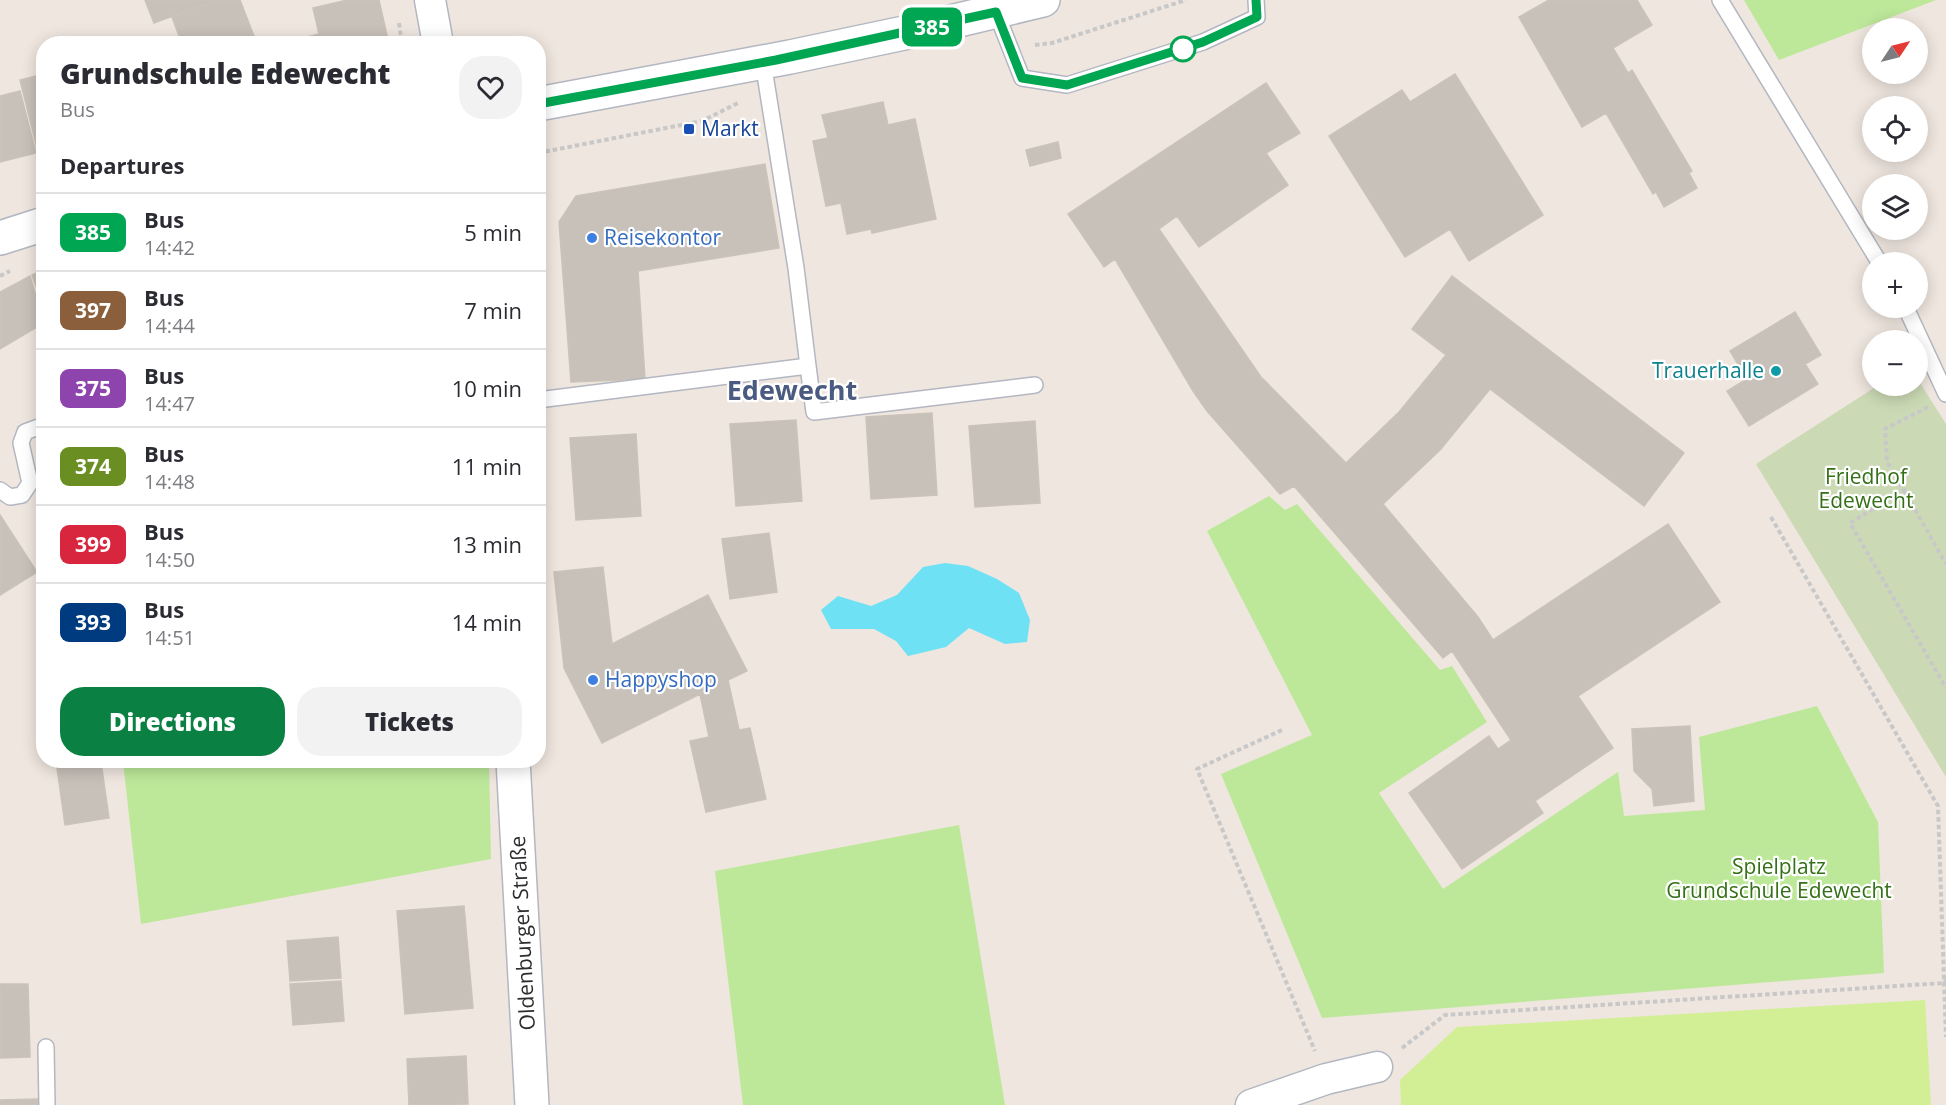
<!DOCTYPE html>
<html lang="en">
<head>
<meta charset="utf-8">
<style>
  :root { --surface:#fff; --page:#f2f2f3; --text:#2b2b33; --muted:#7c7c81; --line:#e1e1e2; --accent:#0b8043 }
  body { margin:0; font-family:"Open Sans",sans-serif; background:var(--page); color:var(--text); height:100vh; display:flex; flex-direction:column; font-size:22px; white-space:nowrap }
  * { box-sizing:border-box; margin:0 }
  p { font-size:20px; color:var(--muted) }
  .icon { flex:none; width:33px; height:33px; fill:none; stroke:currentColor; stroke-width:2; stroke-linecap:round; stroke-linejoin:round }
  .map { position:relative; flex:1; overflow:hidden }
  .panel { position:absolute; left:36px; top:36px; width:510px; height:732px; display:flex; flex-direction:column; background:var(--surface); border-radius:24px; box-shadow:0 3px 15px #0003 }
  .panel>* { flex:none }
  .badge { padding:0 12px; border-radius:9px; font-size:21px; line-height:39px }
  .needle { width:39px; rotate:55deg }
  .buttons { position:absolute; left:1862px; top:18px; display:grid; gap:12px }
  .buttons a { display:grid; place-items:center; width:66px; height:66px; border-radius:50%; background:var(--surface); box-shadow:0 3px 15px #0003; font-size:30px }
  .map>.badge { position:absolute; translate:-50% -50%; box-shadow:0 0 0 3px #fff }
  h2 { padding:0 24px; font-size:22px; line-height:54px }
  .round { display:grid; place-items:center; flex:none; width:63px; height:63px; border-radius:24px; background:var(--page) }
  .head { display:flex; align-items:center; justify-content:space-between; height:102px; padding:0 24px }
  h1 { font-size:28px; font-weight:800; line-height:45px }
  .primary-button { display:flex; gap:12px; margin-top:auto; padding:12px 24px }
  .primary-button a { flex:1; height:69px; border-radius:24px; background:var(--accent); color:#fff; font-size:24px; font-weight:800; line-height:69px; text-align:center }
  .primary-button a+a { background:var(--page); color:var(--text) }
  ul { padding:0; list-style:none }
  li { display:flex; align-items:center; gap:18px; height:78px; padding:0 24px; border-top:2px solid var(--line) }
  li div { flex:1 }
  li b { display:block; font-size:22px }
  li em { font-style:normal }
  li .badge { min-width:66px; font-weight:700; text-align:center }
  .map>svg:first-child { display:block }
  .green { fill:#bde899 }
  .cemetery { fill:#cbdab5 }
  .pitch { fill:#d3ef95 }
  .water { fill:#6ee1f5 }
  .building { fill:#c8c1ba; stroke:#cbc2b8; stroke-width:1.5 }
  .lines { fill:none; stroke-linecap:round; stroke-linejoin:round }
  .lane-casing { stroke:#b3b7c1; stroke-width:18 }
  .street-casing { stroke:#b3b7c1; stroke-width:33 }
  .secondary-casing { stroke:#b3b7c1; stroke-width:36 }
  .path { stroke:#c8c8c8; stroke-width:4; stroke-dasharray:4.5 3; stroke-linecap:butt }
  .lane { stroke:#fff; stroke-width:15 }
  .street { stroke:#fff; stroke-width:30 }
  .secondary { stroke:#fff; stroke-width:33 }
  .line-casing { stroke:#fff; stroke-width:14 }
  .line { stroke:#00a651; stroke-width:9 }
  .stop-dot { fill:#fff; stroke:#00a651; stroke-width:3 }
  .transit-dot { fill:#1a4fb4; stroke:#fff; stroke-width:2 }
  .shop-dot { fill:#3f7fe0; stroke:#fff; stroke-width:2 }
  .culture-dot { fill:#0f9aa8; stroke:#fff; stroke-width:2 }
  .labels { text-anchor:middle; stroke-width:4.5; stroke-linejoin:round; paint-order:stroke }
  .transit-label { font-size:21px; fill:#164399; stroke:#fff; text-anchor:start }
  .shop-label { font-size:21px; fill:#366cbe; stroke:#fff; text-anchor:start }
  .culture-label { font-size:21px; fill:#0d838f; stroke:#fff; text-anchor:end }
  .park-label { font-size:21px; fill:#347017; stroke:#fff }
  .street-label { font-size:21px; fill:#2d2d2d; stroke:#fff }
  .district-label { font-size:27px; font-weight:bold; fill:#4a5a81; stroke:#fff }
</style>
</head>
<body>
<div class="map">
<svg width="1946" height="1105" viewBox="0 0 1946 1105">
  <rect width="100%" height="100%" fill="#efe6df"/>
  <path class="green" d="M1744,0H1936L1779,60Z
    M1269,496L1285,510L1297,504L1440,670L1452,666L1487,722L1379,793L1443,889L1618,772L1624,816L1705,810L1699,737L1817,706L1878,822L1884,973L1322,1018L1221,774L1312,735L1207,531Z
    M123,761H489L491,859L141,924Z
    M959,825L1005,1105H743L715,871Z"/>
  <path class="cemetery" d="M1917,378L1946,424V777L1756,464L1877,386H1917Z"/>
  <path class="pitch" d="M1925,1000L1931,1105H1401L1400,1080L1457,1027Z"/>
  <path class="water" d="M945,563L968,566L997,579L1019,593L1030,620L1027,642L1005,644L969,628L946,647L908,656L896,641L874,629H831L821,610L838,596L871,606L897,595L923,567Z"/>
  <path class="building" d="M145,0H216L154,23Z
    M216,0H240L257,44H182L172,17Z
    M347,0H379L389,44H296L295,40L319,34L313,8Z
    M1549,0H1637L1652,25L1613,48L1628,73L1632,70L1692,171L1689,173L1697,188L1664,207L1656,192L1653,194L1606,113L1582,127L1519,17Z
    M44,74V150L38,152L20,80Z
    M1455,74L1543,215L1469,261L1450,229L1405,257L1329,136L1402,90L1410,102Z
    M1266,83L1300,133L1266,153L1288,185L1199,247L1177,216L1159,229L1261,377L1346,463L1399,412L1446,355L1412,329L1452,276L1684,453L1644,506L1490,389L1440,450L1383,504L1478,617L1493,640L1668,524L1720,602L1578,696L1613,748L1535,801L1543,813L1462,869L1409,793L1489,736L1498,749L1511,740L1452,651L1443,658L1294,486L1280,494L1207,411L1193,391L1115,259L1104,267L1068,214Z
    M20,91L36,153L0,162V96Z
    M883,102L888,125L915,119L936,219L872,233L871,229L847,234L841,203L826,206L813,141L828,138L822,115Z
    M1058,142L1061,158L1030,166L1026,150Z
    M765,164L779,248L638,271L645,379L571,382L559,222L576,196Z
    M44,270V309L32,275Z
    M30,276L44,323L0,349V292Z
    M1795,312L1821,355L1805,364L1818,384L1749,426L1727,391L1747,379L1730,351Z
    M932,413L937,495L871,499L866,417Z
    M796,420L802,501L736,506L730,424Z
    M1035,421L1040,503L975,507L969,426Z
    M636,434L641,516L576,520L570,438Z
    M0,515L37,572L0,595Z
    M769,533L777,592L730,599L722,539Z
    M603,567L612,644L708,595L747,671L728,680L739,730L750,728L766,799L706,812L690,741L709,737L700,694L602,743L564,668L554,572Z
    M1690,726L1694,801L1654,806L1652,789L1634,771L1632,729Z
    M101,762L109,818L65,825L57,768Z
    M464,906L473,1008L405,1014L397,911Z
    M338,937L341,978L290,981L287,941Z
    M341,981L344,1021L293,1025L290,984Z
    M0,984H28L30,1057L0,1058Z
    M466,1056L468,1104L409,1105L407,1059Z
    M38,1099V1105H0V1100Z"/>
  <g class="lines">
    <defs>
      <path id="lane" d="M1720,0L1879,262
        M996,12L1022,78L1067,85L1203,42L1257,17L1256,0
        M1906,308L1946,394
        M808,366L814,412L1035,385
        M538,400L808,366L796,268L763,62
        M0,490L10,497L22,495L30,483L21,443L25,432L44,425
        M46,1047L47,1105"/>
      <path id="street" d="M430,0L438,44
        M1251,1105L1326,1079L1377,1067"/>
      <path id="secondary" d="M538,104L790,57L904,33L1043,0
        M0,238L44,224
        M513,760L532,1105"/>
    </defs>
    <use href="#lane" class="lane-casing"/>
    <use href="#street" class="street-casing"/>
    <use href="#secondary" class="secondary-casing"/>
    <path class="path" d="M399,23L402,44
      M1035,45L1052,43L1186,0
      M538,153L702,121L740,102
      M0,276L10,271
      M1928,407L1885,429L1887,462L1904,490L1850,523L1946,688
      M1904,490L1946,564
      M1771,517L1938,806L1946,1037
      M1282,730L1197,769L1315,1051
      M1402,1048L1445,1015L1944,983L1946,980"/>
    <use href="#lane" class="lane"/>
    <use href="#street" class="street"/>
    <use href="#secondary" class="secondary"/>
  </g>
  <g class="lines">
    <defs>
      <path id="line" d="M538,104L776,60L996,12L1022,78L1067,85L1203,42L1257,17L1256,0"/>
    </defs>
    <use href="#line" class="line-casing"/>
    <use href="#line" class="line"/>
  </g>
  <circle class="stop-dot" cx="1183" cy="49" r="12"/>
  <rect class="transit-dot" x="683" y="123" width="12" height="12" rx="3"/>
  <g class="shop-dot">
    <circle cx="592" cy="238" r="6"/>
    <circle cx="593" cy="680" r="6"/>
  </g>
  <circle class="culture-dot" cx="1776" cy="371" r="6"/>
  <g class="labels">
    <g class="transit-label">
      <text x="701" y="136">Markt</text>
    </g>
    <g class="shop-label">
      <text x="604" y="245">Reisekontor</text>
      <text x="605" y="687">Happyshop</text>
    </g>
    <g class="culture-label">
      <text x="1764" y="378">Trauerhalle</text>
    </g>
    <g class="park-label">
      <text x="1866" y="484">Friedhof<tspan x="1866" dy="24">Edewecht</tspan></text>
      <text x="1779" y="874">Spielplatz<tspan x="1779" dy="24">Grundschule Edewecht</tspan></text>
    </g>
    <g class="street-label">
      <text transform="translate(523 933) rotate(-93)" y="7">Oldenburger Straße</text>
    </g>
    <g class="district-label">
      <text x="792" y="400">Edewecht</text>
    </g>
  </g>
</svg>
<div class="buttons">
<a><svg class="needle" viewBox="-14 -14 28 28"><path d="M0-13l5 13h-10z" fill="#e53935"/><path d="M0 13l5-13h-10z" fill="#7c7c81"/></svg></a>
<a><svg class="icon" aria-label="locate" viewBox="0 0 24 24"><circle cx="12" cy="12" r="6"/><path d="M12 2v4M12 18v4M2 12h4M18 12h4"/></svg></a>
<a><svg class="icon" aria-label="layers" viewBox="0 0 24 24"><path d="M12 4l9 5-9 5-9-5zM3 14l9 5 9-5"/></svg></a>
<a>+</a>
<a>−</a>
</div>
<b class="badge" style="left:932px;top:27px;background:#00a651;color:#fff">385</b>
<section class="panel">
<div class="head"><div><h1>Grundschule Edewecht</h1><p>Bus</p></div><a class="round"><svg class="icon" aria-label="heart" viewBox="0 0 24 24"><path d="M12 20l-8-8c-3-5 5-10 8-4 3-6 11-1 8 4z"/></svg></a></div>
<h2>Departures</h2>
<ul>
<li><span class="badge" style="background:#00a651;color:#fff">385</span><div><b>Bus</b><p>14:42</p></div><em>5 min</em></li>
<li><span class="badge" style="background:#8b5e3c;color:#fff">397</span><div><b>Bus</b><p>14:44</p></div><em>7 min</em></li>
<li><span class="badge" style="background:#8e44ad;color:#fff">375</span><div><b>Bus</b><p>14:47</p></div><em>10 min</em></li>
<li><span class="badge" style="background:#6b8e23;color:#fff">374</span><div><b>Bus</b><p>14:48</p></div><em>11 min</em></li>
<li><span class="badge" style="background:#d7263d;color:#fff">399</span><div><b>Bus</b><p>14:50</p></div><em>13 min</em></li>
<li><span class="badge" style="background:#003b80;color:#fff">393</span><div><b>Bus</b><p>14:51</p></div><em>14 min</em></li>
</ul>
<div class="primary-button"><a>Directions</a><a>Tickets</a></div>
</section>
</div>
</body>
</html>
